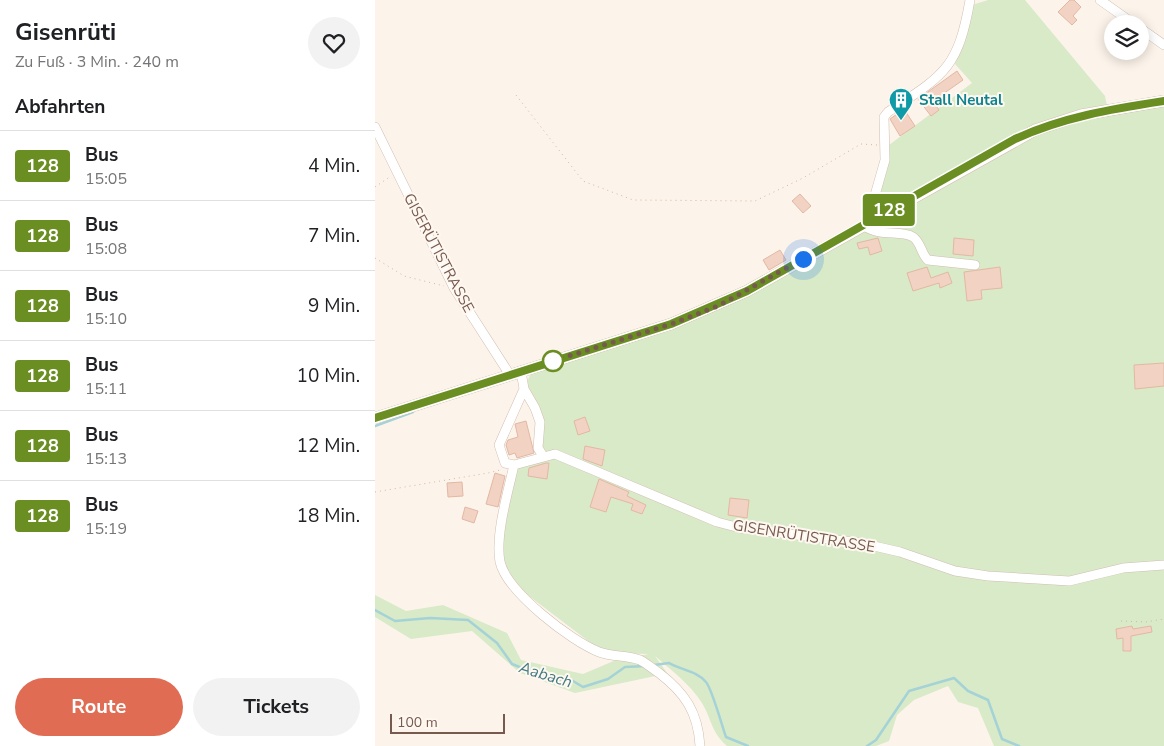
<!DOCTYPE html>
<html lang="de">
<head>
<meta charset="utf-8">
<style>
  :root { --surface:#fff; --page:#f2f2f2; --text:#202124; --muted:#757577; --line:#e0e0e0; --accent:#e16c54 }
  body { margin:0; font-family:"Nunito Sans",sans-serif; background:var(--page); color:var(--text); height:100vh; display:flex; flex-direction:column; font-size:19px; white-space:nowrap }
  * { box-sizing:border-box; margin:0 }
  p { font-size:16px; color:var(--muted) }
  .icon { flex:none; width:28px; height:28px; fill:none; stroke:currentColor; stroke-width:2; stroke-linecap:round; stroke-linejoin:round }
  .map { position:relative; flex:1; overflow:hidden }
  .side { display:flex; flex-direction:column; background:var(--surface); width:375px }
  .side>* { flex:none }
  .badge { padding:0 10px; border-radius:4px; font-size:18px; line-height:32px }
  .controls { position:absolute; left:729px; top:15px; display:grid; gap:10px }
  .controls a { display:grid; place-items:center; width:45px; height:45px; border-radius:50%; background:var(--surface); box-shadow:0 2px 12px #0003; font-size:25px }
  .scale { position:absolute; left:15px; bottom:12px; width:115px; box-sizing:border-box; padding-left:5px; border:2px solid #775a4e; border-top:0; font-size:14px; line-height:18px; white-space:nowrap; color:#775a4e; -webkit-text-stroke:4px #fef8f1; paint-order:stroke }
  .you { position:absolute; width:25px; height:25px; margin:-12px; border:4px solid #fff; border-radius:50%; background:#1a73e8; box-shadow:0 0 0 8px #1a73e833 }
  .map>.badge { position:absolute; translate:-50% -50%; box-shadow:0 0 0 2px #fff }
  h2 { padding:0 15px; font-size:19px; line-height:45px }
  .round { display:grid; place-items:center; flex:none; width:52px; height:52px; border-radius:26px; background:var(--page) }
  .head { display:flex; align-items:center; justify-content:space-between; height:85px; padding:0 15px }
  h1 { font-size:24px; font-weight:700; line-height:38px }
  .button { display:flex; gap:10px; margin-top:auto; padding:10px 15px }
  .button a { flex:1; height:58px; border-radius:30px; background:var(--accent); color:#fff; font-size:20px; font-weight:700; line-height:58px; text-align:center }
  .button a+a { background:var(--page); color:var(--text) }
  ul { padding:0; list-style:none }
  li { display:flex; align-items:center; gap:15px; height:70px; padding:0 15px; border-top:1px solid var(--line) }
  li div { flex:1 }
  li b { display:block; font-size:19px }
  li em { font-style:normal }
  li .badge { min-width:55px; font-weight:700; text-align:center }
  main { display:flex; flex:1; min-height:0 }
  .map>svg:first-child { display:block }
  .green { fill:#d8eac8 }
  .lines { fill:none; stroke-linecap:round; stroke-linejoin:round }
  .stream { stroke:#a5d2d7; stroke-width:2.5 }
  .building { fill:#f1d2c3; stroke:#e3b8a3 }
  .street-casing { stroke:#d1beb2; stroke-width:10 }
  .secondary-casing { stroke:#d4beb0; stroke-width:12 }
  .path { stroke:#d6b5a5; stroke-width:1; stroke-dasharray:1 4; stroke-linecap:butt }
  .street { stroke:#fff; stroke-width:9 }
  .secondary { stroke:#fff; stroke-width:11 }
  .line-casing { stroke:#fff; stroke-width:11 }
  .line { stroke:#6b8e23; stroke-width:8 }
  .walk { stroke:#775a4e; stroke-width:5; stroke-dasharray:0 9 }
  .stop-dot { fill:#fff; stroke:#6b8e23; stroke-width:2.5 }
  .labels { text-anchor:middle; stroke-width:4; stroke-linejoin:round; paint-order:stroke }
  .culture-label { font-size:15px; font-weight:bold; fill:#0d838f; stroke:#fef8f1; text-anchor:start }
  .street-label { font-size:15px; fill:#775a4e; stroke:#fef8f1 }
  .water-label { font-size:16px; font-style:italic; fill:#447b82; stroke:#fef8f1 }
</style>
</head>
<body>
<main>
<section class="side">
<div class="head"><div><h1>Gisenrüti</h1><p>Zu Fuß · 3 Min. · 240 m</p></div><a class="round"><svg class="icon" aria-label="heart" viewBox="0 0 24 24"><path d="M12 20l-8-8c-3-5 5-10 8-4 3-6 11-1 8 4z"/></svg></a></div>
<h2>Abfahrten</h2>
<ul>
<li><span class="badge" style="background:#6b8e23;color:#fff">128</span><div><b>Bus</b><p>15:05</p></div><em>4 Min.</em></li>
<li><span class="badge" style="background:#6b8e23;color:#fff">128</span><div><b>Bus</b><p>15:08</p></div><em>7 Min.</em></li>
<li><span class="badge" style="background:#6b8e23;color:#fff">128</span><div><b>Bus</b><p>15:10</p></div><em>9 Min.</em></li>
<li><span class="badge" style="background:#6b8e23;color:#fff">128</span><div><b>Bus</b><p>15:11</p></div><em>10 Min.</em></li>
<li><span class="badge" style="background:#6b8e23;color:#fff">128</span><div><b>Bus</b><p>15:13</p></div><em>12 Min.</em></li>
<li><span class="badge" style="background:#6b8e23;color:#fff">128</span><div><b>Bus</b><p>15:19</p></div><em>18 Min.</em></li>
</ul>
<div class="button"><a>Route</a><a>Tickets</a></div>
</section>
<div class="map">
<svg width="789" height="746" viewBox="0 0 789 746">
  <rect width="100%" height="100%" fill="#fcf4ea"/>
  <path class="green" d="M613,0H650L730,96L732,106L693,113L645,131L504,210L500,207L514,145L597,83L580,64L590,42L597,5Z
    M789,102V746H619L603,708L583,702L573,686L539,700L522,715L514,741L501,746H352C336,732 337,720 327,703C316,685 296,670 280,656L302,687L285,675L200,693L145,673L97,631L36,639L0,617V595L31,611L68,605L132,633L146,660L208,674L241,660L274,654L229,653L133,580L125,560L139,465L168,456L160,408L149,389L156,373L372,291L665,132Z"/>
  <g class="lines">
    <path class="stream" d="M0,426L38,412
      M0,610L20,621L55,618L93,620L122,643L137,664L147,668L162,669L177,678L198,681L208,687L233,679L250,667L271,666
      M279,665L294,663C306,670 322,671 331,682C337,689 347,726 351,737L373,746
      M492,746L501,740L534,691L579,678L593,691L613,700L627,739L644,746"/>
  </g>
  <path class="building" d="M695,0H699L706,7L698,16L702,20L697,25L683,12Z
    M582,71L588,80L558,101L564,110L556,116L543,99Z
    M529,109L540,126L525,136L515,119Z
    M425,194L436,206L428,213L417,201Z
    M503,238L507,251L495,255L493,247L484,249L482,243Z
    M579,238L599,240L598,256L578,254Z
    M405,250L411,260L394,270L388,260Z
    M552,267L556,278L573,272L577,283L565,288L564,283L538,291L532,273Z
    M625,267L627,288L606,290L607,299L592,301L589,272Z
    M789,363V386L760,389L759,365Z
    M210,417L215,431L203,435L199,421Z
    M151,421L159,453L142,458L140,453L134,455L131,445L133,440L143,437L140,424Z
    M210,446L230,450L227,466L208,459Z
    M171,463H174L172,479L153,476L154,468Z
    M120,473L130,476L123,507L111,504Z
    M224,479L254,492L252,496L271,505L267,514L256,510L258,504L236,497L231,512L215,507Z
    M87,482L88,496L73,497L72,483Z
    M355,498L374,500L372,518L353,515Z
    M90,507L103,511L99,523L87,519Z
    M757,626L758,629L776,626L777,632L756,636V651H748V638L742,639L741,629Z"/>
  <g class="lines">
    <defs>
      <path id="street" d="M725,0L759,24
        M765,28L789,45
        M0,127L79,288L135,375
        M496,221V209L510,160L509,117L513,112C569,75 583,69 595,0
        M488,225C505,238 525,229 538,237C546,242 546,254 553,260L600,265
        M146,371L149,389L160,408L165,422L163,448L168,456
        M139,465L130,463L124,445L149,389
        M325,746C323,712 310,693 284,673C278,669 271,663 265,660C252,655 237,657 224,652C196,641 132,592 125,562C120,535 133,492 139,465L180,454L342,522L365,528L486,543L525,552L580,571L613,576L694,581L748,568L789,565"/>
      <path id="secondary" d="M0,418L296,324L372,291L660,130L706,115L789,101"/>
    </defs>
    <use href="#street" class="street-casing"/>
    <use href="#secondary" class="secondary-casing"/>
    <path class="path" d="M141,95L208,181L258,200L380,201L428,178L486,144L502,145
      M0,187L16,176
      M0,258L29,276L69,286
      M0,492L113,473L125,470
      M746,621L771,622L789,619"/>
    <use href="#street" class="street"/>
    <use href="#secondary" class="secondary"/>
  </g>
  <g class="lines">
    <defs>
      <path id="line" d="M0,418L296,324L372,291L640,139C688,117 737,109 789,101"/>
    </defs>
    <use href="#line" class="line-casing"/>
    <use href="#line" class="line"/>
    <path class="walk" d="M178,361L296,324L343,306L428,259"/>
  </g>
  <defs>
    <symbol id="building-pin" viewBox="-11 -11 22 30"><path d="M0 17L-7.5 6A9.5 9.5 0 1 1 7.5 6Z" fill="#0f9aa8" stroke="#fef8f1"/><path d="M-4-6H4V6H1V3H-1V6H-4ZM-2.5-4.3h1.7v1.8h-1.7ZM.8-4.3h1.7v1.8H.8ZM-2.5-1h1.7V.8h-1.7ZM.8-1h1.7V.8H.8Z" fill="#fff"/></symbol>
  </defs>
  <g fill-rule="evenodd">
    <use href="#building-pin" x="512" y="86" width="28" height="38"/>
  </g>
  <circle class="stop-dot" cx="178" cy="361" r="10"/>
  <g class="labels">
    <g class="culture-label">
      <text x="544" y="105">Stall Neutal</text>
    </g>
    <g class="street-label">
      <text transform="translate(64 253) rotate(62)" y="5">GISERÜTISTRASSE</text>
      <text transform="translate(429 536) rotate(9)" y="5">GISENRÜTISTRASSE</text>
    </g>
    <g class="water-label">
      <text transform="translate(171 674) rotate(17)" y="6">Aabach</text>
    </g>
  </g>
</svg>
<div class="controls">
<a><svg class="icon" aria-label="layers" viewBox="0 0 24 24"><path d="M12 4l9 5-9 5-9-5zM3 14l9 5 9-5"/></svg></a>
</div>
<div class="scale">100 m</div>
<div class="you" style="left:428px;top:259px"></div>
<b class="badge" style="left:514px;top:210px;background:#6b8e23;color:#fff">128</b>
</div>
</main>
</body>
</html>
